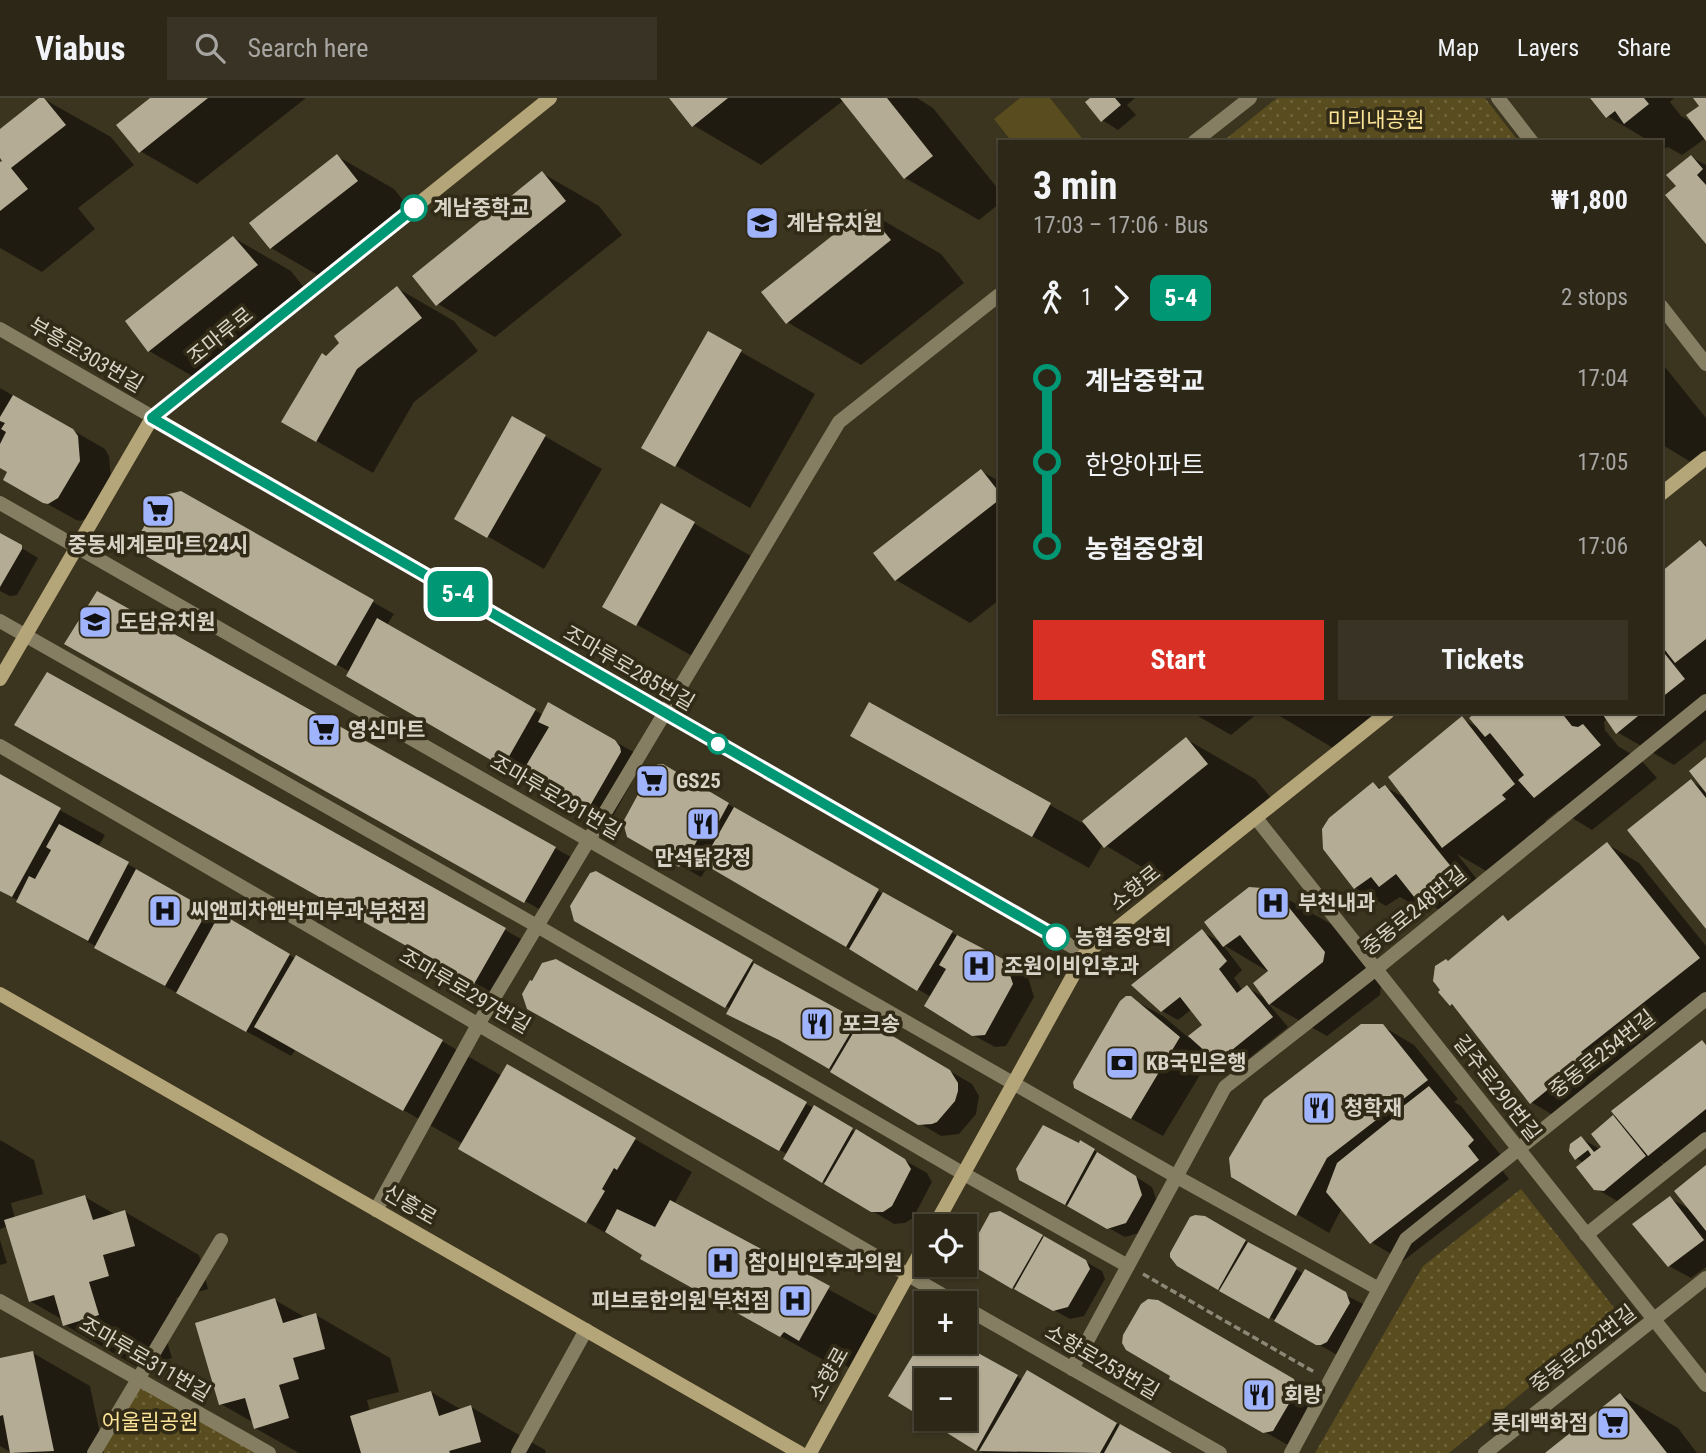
<!DOCTYPE html>
<html lang="en">
<head>
<meta charset="utf-8">
<style>
  :root { --surface:#2c2717; --page:#383324; --text:#f1f3f6; --muted:#a6a5a1; --line:#484436; --accent:#d93025 }
  body { margin:0; font-family:"Roboto Condensed","Noto Sans KR",sans-serif; background:var(--page); color:var(--text); height:100vh; display:flex; flex-direction:column; font-size:26px; white-space:nowrap }
  * { box-sizing:border-box; margin:0 }
  p { font-size:23px; color:var(--muted) }
  .icon { flex:none; width:38px; height:38px; fill:none; stroke:currentColor; stroke-width:2; stroke-linecap:round; stroke-linejoin:round }
  .map { position:relative; flex:1; overflow:hidden }
  .drawer { position:absolute; left:998px; top:42px; width:665px; height:574px; display:flex; flex-direction:column; background:var(--surface); border-radius:0px; box-shadow:0 2px 5px #0004,0 0 0 2px var(--line) }
  .drawer>* { flex:none }
  .badge { padding:0 14px; border-radius:10px; font-size:24px; line-height:46px }
  .controls { position:absolute; left:914px; top:1116px; display:grid; gap:14px }
  .controls a { display:grid; place-items:center; width:63px; height:63px; border-radius:0px; background:var(--surface); box-shadow:0 2px 5px #0004,0 0 0 2px var(--line); font-size:35px }
  .map>.badge { position:absolute; translate:-50% -50%; box-shadow:0 0 0 4px #fff }
  .legs { display:flex; align-items:center; gap:10px; height:77px; padding:0 35px; font-size:23px }
  .legs p { margin-inline-start:auto }
  .overview { display:flex; align-items:center; justify-content:space-between; height:119px; padding:0 35px }
  h1 { font-size:38px; font-weight:700; line-height:52px }
  .primary-button { display:flex; gap:14px; margin-top:auto; padding:14px 35px }
  .primary-button a { flex:1; height:80px; border-radius:0px; background:var(--accent); color:#fff; font-size:28px; font-weight:700; line-height:80px; text-align:center }
  .primary-button a+a { background:var(--page); color:var(--text) }
  ul { padding:0 35px; list-style:none }
  li { display:flex; align-items:center; gap:24px; height:84px; font-size:26px }
  li i { display:grid; place-items:center; width:10px; height:100%; margin:0 9px; background:currentColor }
  li i::after { content:''; width:18px; height:18px; margin:-9px; border:5px solid; border-radius:50%; background:var(--surface) }
  li p { margin-inline-start:auto }
  li:first-child i { background:linear-gradient(#0000 50%,currentColor 0) }
  li:last-child i { background:linear-gradient(currentColor 50%,#0000 0) }
  header { display:flex; align-items:center; gap:42px; box-sizing:border-box; height:98px; padding:0 35px; background:var(--surface); border-bottom:2px solid var(--line) }
  header strong { font-size:33px }
  nav { display:flex; gap:38px; margin-inline-start:auto; font-size:24px }
  .search { width:490px; height:63px; background:var(--page); display:flex; align-items:center; gap:18px; box-sizing:border-box; padding:0 24px; border-radius:0px; color:var(--muted); font-size:26px }
  .map>svg:first-child { display:block }
  .green { fill:#594c1e }
  .park { fill:url(#park-dots) }
  .shadow { fill:#0007; fill-rule:evenodd }
  .building { fill:#b4ac94; fill-rule:evenodd }
  .lines { fill:none; stroke-linecap:round; stroke-linejoin:round }
  .path { stroke:#8c8776; stroke-width:3.5; stroke-dasharray:7 3.5; stroke-linecap:butt }
  .street { stroke:#867e62; stroke-width:14 }
  .secondary { stroke:#b5a679; stroke-width:14 }
  .line-1-casing { stroke:#fff; stroke-width:16 }
  .line-1 { stroke:#009775; stroke-width:10 }
  .stop-1-dot { fill:#fff; stroke:#009775; stroke-width:3.5 }
  .labels { text-anchor:middle; stroke-width:7; stroke-linejoin:round; paint-order:stroke }
  .park-label { font-size:21px; fill:#fbe397; stroke:#312a16 }
  .stop-label { font-size:21px; font-weight:bold; fill:#d7d3c6; stroke:#312a16; text-anchor:start }
  .poi-label { font-size:21px; font-weight:bold; fill:#d7d3c6; stroke:#312a16; text-anchor:start }
  .street-label { font-size:21px; fill:#d7d3c6; stroke:#312a16 }
</style>
</head>
<body>
<header>
<strong>Viabus</strong>
<div class="search"><svg class="icon" aria-label="search" viewBox="0 0 24 24"><circle cx="10" cy="10" r="6"/><path d="M15 15l6 6"/></svg>Search here</div>
<nav><a>Map</a><a>Layers</a><a>Share</a></nav>
</header>
<div class="map">
<svg width="1706" height="1355" viewBox="0 0 1706 1355">
  <defs>
    <pattern id="park-dots" width="8" height="8" patternUnits="userSpaceOnUse" patternTransform="scale(1.75)"><rect width="8" height="8" fill="#594c1e"/><path d="M2 2h.1M6 6h.1" fill="none" stroke="#70653d" stroke-width="1.8" stroke-linecap="round"/></pattern>
  </defs>
  <rect width="100%" height="100%" fill="#3b341f"/>
  <path class="green" d="M1020,0H1050L1085,44H1012L994,21Z"/>
  <path class="park" d="M1277,0H1485L1519,44H1222Z
    M1521,1091L1619,1216L1449,1355H1315L1423,1168Z
    M138,1281L269,1355H94Z"/>
  <path class="shadow" d="M42,0L111,39L134,67L78,110L95,131L42,174L0,150V67L5,63L0,57V33Z
    M153,0H306L197,86L140,53Z
    M671,0H917L933,10L999,92V106L979,122L905,80L844,2L761,67L693,27Z
    M1092,0H1135L1127,7L1136,17L1118,32L1102,22Z
    M1593,0H1674L1670,4L1681,18L1695,26L1701,8L1695,0H1706V40L1682,57L1668,49L1664,51L1661,49V44H1651L1607,18Z
    M337,58L394,91L414,116L328,183L271,150Z
    M1691,59L1706,67V144L1678,89Z
    M542,75L599,108L622,137L495,239L438,206Z
    M867,113L941,156L964,185L861,267L787,224Z
    M234,140L291,173L313,201L206,286L149,253Z
    M397,190L454,223L478,253L414,304L373,375L283,324L327,260Z
    M708,235L815,296L750,410L643,349Z
    M1661,264L1706,320V362L1694,366L1661,346Z
    M0,290L105,351L109,358L111,381L90,418L81,423L76,422L5,382L9,374L0,368Z
    M513,320L602,371L544,471L456,420Z
    M981,373L999,383V502L970,525L896,482Z
    M181,394L394,516L387,527L543,617L549,606L637,656L641,667L613,718L604,721L527,677L526,680L348,577L350,574L134,449Z
    M662,407L751,458L694,559L604,508Z
    M0,437L38,460L17,497L10,498L0,493Z
    M1701,444L1706,447V642L1674,667L1617,634L1607,620L1604,624L1605,632L1618,648L1641,662L1657,680L1592,732L1559,712L1545,723L1549,727L1488,774L1457,756L1483,789L1448,817L1420,800L1412,806L1400,799L1386,808L1355,790L1373,686L1382,691L1385,689L1407,701L1462,621L1479,630V614H1661V477Z
    M97,495L571,759L541,812L67,545Z
    M48,577L521,841L491,894L17,627Z
    M1191,614H1258V615L1231,637Z
    M1273,614H1396L1343,656Z
    M1186,641L1255,681L1276,706L1174,788L1103,746L1089,770L910,670L1050,707L1089,729Z
    M1706,661V828L1691,683L1706,692Z
    M663,668L898,805L1027,876L1034,899L1006,948L995,949L973,937L931,899L709,767L701,779L628,738Z
    M0,679L105,737L98,749L185,799L184,801L219,820L220,817L296,861L297,859L502,978L508,968L692,1074L674,1106L886,1223L857,1274L841,1265L838,1270L699,1193L644,1157L460,1051L463,1046L296,951L291,958L141,875L0,792Z
    M1607,746L1639,765L1706,848V898L1563,1023L1531,1004L1458,911L1451,907L1449,865L1503,819L1511,823Z
    M595,775L773,876V877L861,926L863,922L972,986L979,998L976,1016L959,1036L941,1038L731,911L576,822Z
    M1273,793L1331,826L1381,888L1380,897L1327,938L1268,905L1288,929L1234,972L1212,957L1163,1038L1108,1008L1130,900L1163,918L1189,940L1205,927L1192,911L1178,922L1162,913L1202,834L1222,845ZM1222,846L1269,874L1266,901L1247,889L1243,893L1234,880L1242,872Z
    M556,863L927,1075L932,1084L913,1120L905,1125L894,1126L785,1060L787,1056L528,909L533,886Z
    M1382,928L1414,947L1458,1001L1454,1004L1461,1008L1504,1061L1498,1067L1509,1081L1403,1163L1371,1144L1342,1110L1329,1135L1233,1078Z
    M1702,944L1706,946V1040L1670,1069L1660,1063L1667,1071L1626,1105L1617,1103L1595,1090L1584,1065L1576,1060L1581,1040L1601,1052L1604,1049L1593,1036Z
    M0,1042L34,1062L43,1096L11,1105L15,1121L85,1099L116,1117L125,1114L199,1157L208,1191L176,1200L182,1220L162,1227L172,1260L139,1270L65,1227L63,1222L30,1203L8,1128L0,1131Z
    M1081,1044L1152,1089L1158,1107L1143,1134L1125,1139L1020,1081L1079,1047Z
    M1706,1069V1169L1691,1180L1669,1168L1670,1100L1691,1112Z
    M1000,1115L1102,1173L1105,1181L1084,1218L1070,1221L974,1167Z
    M1204,1120L1304,1176L1367,1208L1339,1258L1178,1167Z
    M0,1142L7,1165L0,1167Z
    M275,1202L306,1220L316,1217L390,1260L399,1294L367,1302L370,1314L431,1294L462,1312L471,1309L545,1352L546,1355H299L255,1330L254,1325L221,1306Z
    M1157,1204L1316,1295L1290,1346H1286L1171,1280Z
    M926,1244H955L1023,1282L1028,1274L1168,1355H983L928,1321H964V1283Z
    M33,1255L90,1288L104,1355H12L0,1348V1262Z
    M1621,1297L1678,1330L1697,1355H1548Z"/>
  <path class="building" d="M39,0H44L66,27L11,70L28,91L0,113V64L2,63L0,60V31Z
    M150,0H208L139,55L116,27Z
    M669,0H728L692,29Z
    M840,0H887L933,58L904,81Z
    M1090,0H1115L1121,7L1101,24L1085,4Z
    M1590,0H1644L1649,6L1624,26L1615,13L1606,20Z
    M1693,0H1706V43L1686,17L1699,8Z
    M337,56L358,83L270,151L249,125Z
    M1691,57L1703,71L1697,77L1706,87V146L1665,97L1676,88L1666,77Z
    M542,73L566,103L436,208L412,178Z
    M866,111L891,142L786,226L761,194Z
    M233,138L258,167L148,254L125,223Z
    M397,188L422,220L357,271L316,344L281,324L322,255L326,258L339,245L334,238Z
    M708,233L742,252L675,369L641,350Z
    M13,297L73,331L78,338L80,363L58,400L48,406L43,405L3,382L7,374L0,370V346L6,334L1,331L5,325L0,323V319Z
    M512,318L546,337L487,440L454,421Z
    M981,371L999,394V402L895,483L873,455Z
    M181,393L374,502L336,568L132,450L161,398Z
    M661,405L695,424L636,528L602,509Z
    M0,435L22,447V451L0,489Z
    M1700,442L1706,449V541L1675,565L1661,547V474Z
    M97,493L556,749L524,805L64,546Z
    M377,520L536,611L503,669L346,578Z
    M1661,551L1685,581L1661,600Z
    M47,574L506,830L474,886L14,627Z
    M548,604L615,642L620,649L621,654L591,706L581,710L521,676L549,629L538,624Z
    M869,604L1051,705L1032,739L850,638Z
    M1476,614H1561L1572,628L1578,629L1583,626L1601,647L1534,700L1518,682L1524,677L1490,635L1485,639L1469,620Z
    M1601,614H1643L1616,636Z
    M1462,618L1515,686L1502,697L1506,701L1442,750L1388,679Z
    M1186,639L1208,666L1104,750L1082,723Z
    M1706,659V695L1689,673Z
    M658,666H663L729,705L717,727L708,722L692,752L690,750L679,769L627,739L623,724L653,669Z
    M0,676L61,710L12,799L0,793Z
    M1691,681L1706,700V831L1627,732Z
    M1373,684L1379,691L1385,687L1453,771L1415,800L1396,776L1379,789L1371,779L1354,791L1323,751L1322,731L1329,720Z
    M734,709L879,791L846,849L702,765Z
    M59,726L129,764L88,843L16,804L29,778L35,781L51,752L46,749Z
    M1607,744L1700,860L1581,954L1587,960L1530,1006L1452,906L1450,908L1438,894L1440,892L1433,883L1435,868L1446,861L1448,863L1503,817L1508,823Z
    M136,771L208,812L165,888L94,850Z
    M596,773L753,862L725,910L574,823L570,808L590,775Z
    M1249,789L1274,791L1325,854L1323,864L1269,907L1253,885L1268,873L1240,837L1223,849L1204,824Z
    M883,794L953,833L917,893L849,851Z
    M220,815L290,856L246,934L176,895Z
    M1202,831L1227,863L1219,871L1237,895L1247,887L1273,919L1217,964L1188,938L1202,927L1180,899L1161,914L1131,887Z
    M957,837L1005,862L1013,886L985,937L972,938L924,908L946,871L939,867Z
    M296,857L443,942L403,1013L254,929Z
    M556,861L807,1004L779,1053L527,911L522,896L530,882L532,883L542,865Z
    M754,865L858,922L829,971L779,942L726,916Z
    M1126,898H1131L1180,939L1131,1021L1074,990L1073,984L1120,903Z
    M862,920L950,972L958,985V993L955,1003L937,1024L932,1026L918,1027L830,974Z
    M1361,926H1383L1428,982L1327,1060L1296,1118L1231,1079L1229,1060L1264,1001Z
    M1702,942L1706,947V1011L1648,1058L1611,1013Z
    M507,966L636,1040L617,1072L614,1070L602,1091L605,1093L586,1125L458,1051Z
    M1429,988L1474,1042L1468,1048L1479,1062L1370,1146L1326,1094L1337,1065L1399,1015L1397,1013Z
    M814,1007L853,1030L822,1085L783,1061Z
    M1613,1017L1646,1058L1604,1093L1594,1092L1576,1069L1591,1057L1588,1052L1575,1062L1569,1053L1570,1046L1581,1038L1594,1054L1601,1049L1591,1036Z
    M1043,1027L1079,1045L1080,1042L1095,1051L1065,1107L1019,1082L1016,1071Z
    M856,1031L905,1061L911,1071L892,1108L883,1114H871L824,1086Z
    M1097,1054L1136,1078L1142,1097L1126,1125L1107,1131L1067,1108Z
    M1706,1067V1133L1674,1093Z
    M85,1097L93,1122L125,1112L135,1148L103,1157L109,1178L89,1184L99,1217L63,1228L54,1197L29,1204L4,1122Z
    M1670,1098L1704,1142L1668,1169L1632,1126Z
    M670,1102L830,1188L799,1243L784,1234L780,1239L640,1161L642,1157L605,1134L617,1111L655,1129Z
    M1000,1113L1043,1137L1012,1191L973,1168L969,1153L990,1115Z
    M1195,1117L1205,1118L1246,1142L1218,1192L1177,1168L1170,1159V1155L1190,1119Z
    M1044,1138L1086,1162L1090,1171L1068,1209L1053,1213L1014,1191Z
    M1248,1144L1297,1170L1269,1221L1219,1193Z
    M1305,1171L1346,1194L1350,1205L1327,1244L1321,1247H1316L1274,1223Z
    M275,1200L283,1225L316,1215L325,1251L293,1260L299,1281L279,1287L289,1320L254,1331L245,1300L219,1307L195,1225Z
    M1148,1201L1158,1202L1294,1281L1297,1292L1273,1333L1263,1335L1169,1281L1170,1278L1126,1252L1122,1245L1123,1237L1141,1206Z
    M926,1236V1244H958L1018,1277L976,1353L888,1298ZM926,1283H964V1321H926Z
    M33,1253L54,1353L10,1355L3,1317L0,1318V1260Z
    M1027,1272L1117,1325L1100,1355L979,1353Z
    M431,1293L439,1318L471,1307L481,1344L449,1353L450,1355H361L350,1318Z
    M1620,1295L1667,1355H1545Z
    M1120,1326L1172,1355H1104Z"/>
  <g class="lines">
    <path class="path" d="M1143,1176L1316,1275"/>
    <path class="street" d="M1498,0L1532,44
      M1194,44L1250,0
      M1661,208L1706,266
      M0,231L1085,856
      M0,405L1177,1079L1379,1191
      M0,523L537,828L964,1076L1128,1168
      M0,648L958,1206
      M1256,720L1706,1287
      M376,1112L479,925L839,324L999,197
      M1586,1137L1706,1041
      M0,1203L269,1355
      M964,1209L1220,1355
      M1072,1271L1225,989L1376,871L1706,603
      M94,1355L221,1142
      M518,1355L586,1232
      M1291,1355L1406,1141L1706,901
      M1485,1355L1706,1180"/>
    <path class="secondary" d="M1661,396L1706,360
      M0,581L152,320L550,0
      M0,896L800,1355
      M934,1129L1085,856L1388,614
      M810,1355L926,1144"/>
  </g>
  <g class="lines">
    <defs>
      <path id="line-1" d="M414,110L152,320L1056,839"/>
    </defs>
    <use href="#line-1" class="line-1-casing"/>
    <use href="#line-1" class="line-1"/>
  </g>
  <defs>
    <symbol id="school-square" viewBox="-11 -11 22 22"><rect x="-9" y="-9" width="18" height="18" rx="4" fill="#a0b3fd" stroke="#312a16"/><path d="M0-5L7-2L0 1L-7-2ZM-4 1L0 2.5L4 1V4Q0 6-4 4Z" fill="#111"/></symbol>
    <symbol id="supermarket-square" viewBox="-11 -11 22 22"><rect x="-9" y="-9" width="18" height="18" rx="4" fill="#a0b3fd" stroke="#312a16"/><path d="M-6-5.5h2.5l.6 2H6L4.5 2H-2.5L-4.4-4H-6ZM-1.5 3.2a1.3 1.3 0 1 0 .1 0ZM3 3.2a1.3 1.3 0 1 0 .1 0Z" fill="#111"/></symbol>
    <symbol id="restaurant-square" viewBox="-11 -11 22 22"><rect x="-9" y="-9" width="18" height="18" rx="4" fill="#a0b3fd" stroke="#312a16"/><path d="M-5-6h1v4h1v-4h1v4h1v-4h1v5L-1.5 .5V6h-2V.5L-5-1ZM5-6V6H3V1.5H1.5Q1.5-4 5-6Z" fill="#111"/></symbol>
    <symbol id="hospital-square" viewBox="-11 -11 22 22"><rect x="-9" y="-9" width="18" height="18" rx="4" fill="#a0b3fd" stroke="#312a16"/><path d="M-5-5h3v3.5h4V-5h3V5h-3V1.5h-4V5h-3Z" fill="#111"/></symbol>
    <symbol id="bank-square" viewBox="-11 -11 22 22"><rect x="-9" y="-9" width="18" height="18" rx="4" fill="#a0b3fd" stroke="#312a16"/><path d="M-6-4H6V4H-6ZM0-2.3a2.3 2.3 0 1 0 0 4.6a2.3 2.3 0 1 0 0-4.6Z" fill="#111"/></symbol>
  </defs>
  <g fill-rule="evenodd">
    <use href="#school-square" x="743" y="106" width="38" height="38"/>
    <use href="#supermarket-square" x="139" y="394" width="38" height="38"/>
    <use href="#school-square" x="76" y="505" width="38" height="38"/>
    <use href="#supermarket-square" x="305" y="613" width="38" height="38"/>
    <use href="#supermarket-square" x="633" y="664" width="38" height="38"/>
    <use href="#restaurant-square" x="684" y="707" width="38" height="38"/>
    <use href="#hospital-square" x="1254" y="786" width="38" height="38"/>
    <use href="#hospital-square" x="146" y="794" width="38" height="38"/>
    <use href="#hospital-square" x="960" y="849" width="38" height="38"/>
    <use href="#restaurant-square" x="798" y="907" width="38" height="38"/>
    <use href="#bank-square" x="1103" y="946" width="38" height="38"/>
    <use href="#restaurant-square" x="1300" y="991" width="38" height="38"/>
    <use href="#hospital-square" x="704" y="1146" width="38" height="38"/>
    <use href="#hospital-square" x="776" y="1184" width="38" height="38"/>
    <use href="#restaurant-square" x="1240" y="1278" width="38" height="38"/>
    <use href="#supermarket-square" x="1594" y="1306" width="38" height="38"/>
  </g>
  <g class="stop-1-dot">
    <circle cx="414" cy="110" r="12"/>
    <circle cx="718" cy="646" r="9"/>
    <circle cx="1056" cy="839" r="12"/>
  </g>
  <g class="labels">
    <g class="park-label">
      <text x="1376" y="29">미리내공원</text>
      <text x="150" y="1331">어울림공원</text>
    </g>
    <g class="stop-label">
      <text x="433" y="117">계남중학교</text>
      <text x="1075" y="846">농협중앙회</text>
    </g>
    <g class="poi-label">
      <text x="786" y="132">계남유치원</text>
      <text x="158" y="454" text-anchor="middle">중동세계로마트 24시</text>
      <text x="119" y="531">도담유치원</text>
      <text x="348" y="639">영신마트</text>
      <text x="676" y="690">GS25</text>
      <text x="703" y="767" text-anchor="middle">만석닭강정</text>
      <text x="1298" y="812">부천내과</text>
      <text x="190" y="820">씨앤피차앤박피부과 부천점</text>
      <text x="1004" y="875">조원이비인후과</text>
      <text x="842" y="933">포크송</text>
      <text x="1146" y="972">KB국민은행</text>
      <text x="1344" y="1017">청학재</text>
      <text x="748" y="1172">참이비인후과의원</text>
      <text x="770" y="1210" text-anchor="end">피브로한의원 부천점</text>
      <text x="1284" y="1304">회랑</text>
      <text x="1588" y="1332" text-anchor="end">롯데백화점</text>
    </g>
    <g class="street-label">
      <text transform="translate(220 238) rotate(-39)" y="7">조마루로</text>
      <text transform="translate(86 257) rotate(30)" y="7">부흥로303번길</text>
      <text transform="translate(629 570) rotate(30)" y="7">조마루로285번길</text>
      <text transform="translate(556 699) rotate(30)" y="7">조마루로291번길</text>
      <text transform="translate(1135 790) rotate(-39)" y="7">소향로</text>
      <text transform="translate(1414 813) rotate(-39)" y="7">중동로248번길</text>
      <text transform="translate(465 893) rotate(30)" y="7">조마루로297번길</text>
      <text transform="translate(1602 956) rotate(-38)" y="7">중동로254번길</text>
      <text transform="translate(1497 990) rotate(52)" y="7">길주로290번길</text>
      <text transform="translate(410 1107) rotate(30)" y="7">신흥로</text>
      <text transform="translate(1583 1251) rotate(-38)" y="7">중동로262번길</text>
      <text transform="translate(145 1261) rotate(30)" y="7">조마루로311번길</text>
      <text transform="translate(1102 1264) rotate(30)" y="7">소향로253번길</text>
      <text transform="translate(829 1276) rotate(-61)" y="7">소향로</text>
    </g>
  </g>
</svg>
<div class="controls">
<a><svg class="icon" aria-label="locate" viewBox="0 0 24 24"><circle cx="12" cy="12" r="6"/><path d="M12 2v4M12 18v4M2 12h4M18 12h4"/></svg></a>
<a>+</a>
<a>−</a>
</div>
<b class="badge" style="left:458px;top:496px;background:#009775;color:#fff">5-4</b>
<section class="drawer">
<div class="overview"><div><h1>3 min</h1><p>17:03 – 17:06 · Bus</p></div><b>₩1,800</b></div>
<div class="legs"><svg class="icon" aria-label="walk" viewBox="0 0 24 24"><circle cx="13" cy="4" r="2"/><path d="M13 8l-2 6 4 7M11 14l-3 7M7 12l3-4h3l4 4"/></svg>1<svg class="icon" aria-label="forward" viewBox="0 0 24 24"><path d="M9 5l7 7-7 7"/></svg><b class="badge" style="background:#009775;color:#fff">5-4</b><p>2 stops</p></div>
<ul>
<li><i style="color:#009775"></i><b>계남중학교</b><p>17:04</p></li>
<li><i style="color:#009775"></i><span>한양아파트</span><p>17:05</p></li>
<li><i style="color:#009775"></i><b>농협중앙회</b><p>17:06</p></li>
</ul>
<div class="primary-button"><a>Start</a><a>Tickets</a></div>
</section>
</div>
</body>
</html>
